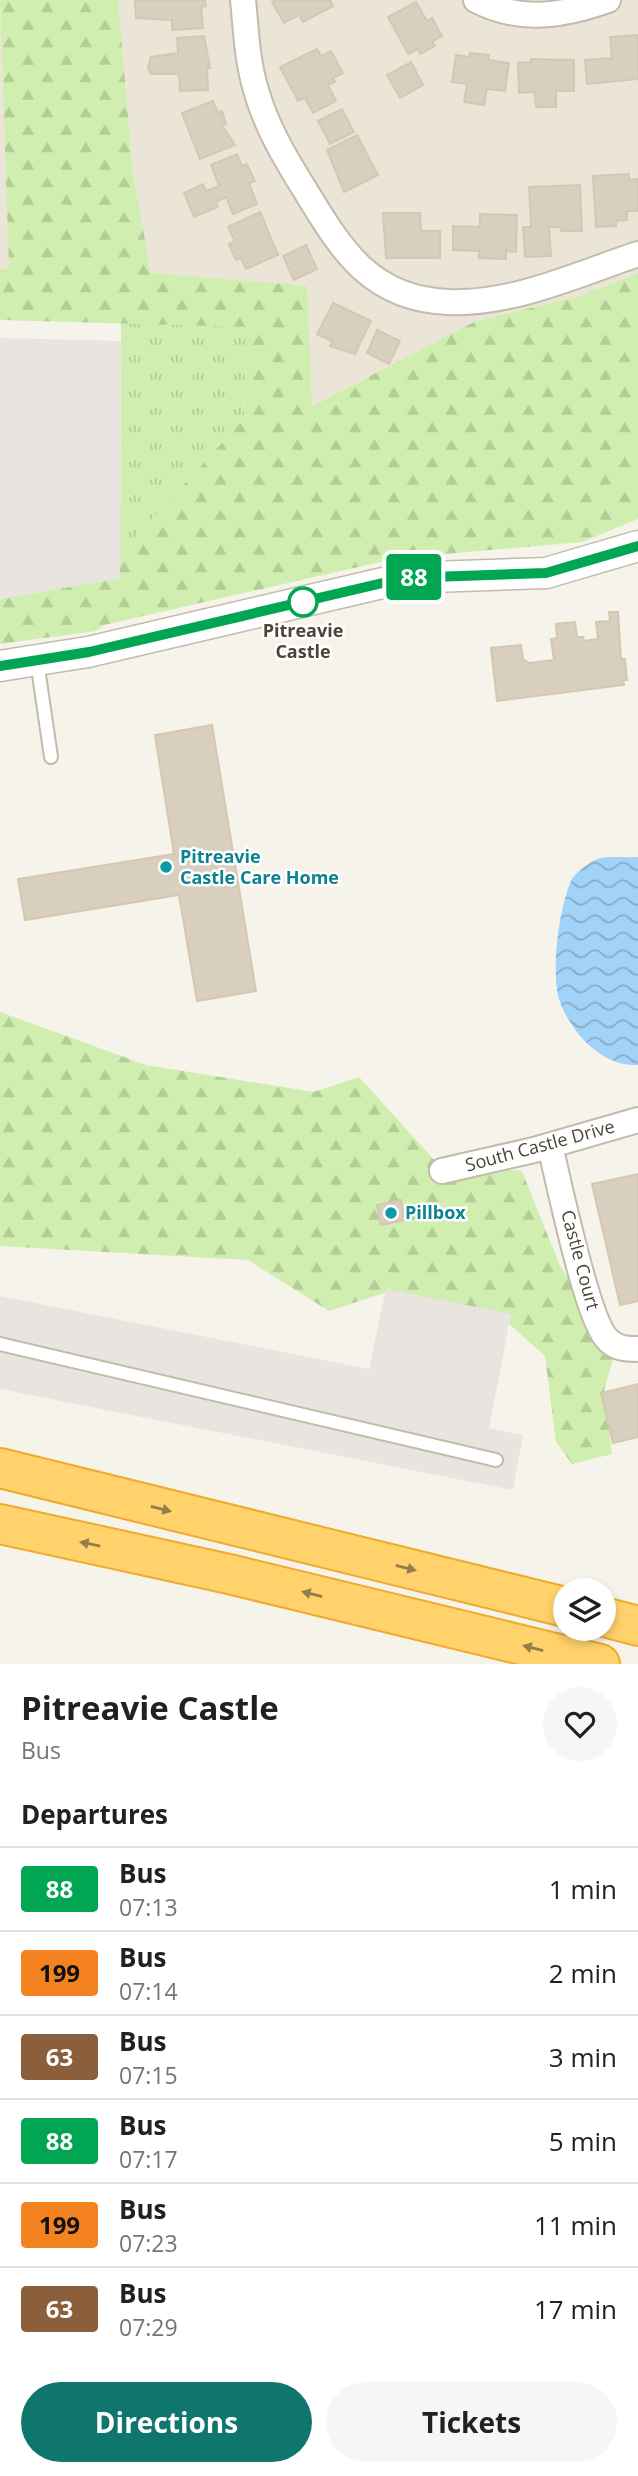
<!DOCTYPE html>
<html lang="en">
<head>
<meta charset="utf-8">
<style>
  :root { --surface:#fff; --page:#f6f6f6; --text:#202124; --muted:#757577; --line:#e0e0e0; --accent:#0f766e }
  body { margin:0; font-family:"Open Sans",sans-serif; background:var(--page); color:var(--text); height:100vh; display:flex; flex-direction:column; font-size:26px; white-space:nowrap }
  * { box-sizing:border-box; margin:0 }
  p { font-size:23px; color:var(--muted) }
  .icon { flex:none; width:38px; height:38px; fill:none; stroke:currentColor; stroke-width:2; stroke-linecap:round; stroke-linejoin:round }
  .map { position:relative; height:1664px; overflow:hidden }
  .sheet { display:flex; flex-direction:column; background:var(--surface); flex:1 }
  .sheet>* { flex:none }
  .badge { padding:0 14px; border-radius:5px; font-size:24px; line-height:46px }
  .fabs { position:absolute; left:553px; top:1578px; display:grid; gap:14px }
  .fabs a { display:grid; place-items:center; width:63px; height:63px; border-radius:50%; background:var(--surface); box-shadow:0 4px 10px #0003; font-size:35px }
  .map>.badge { position:absolute; translate:-50% -50%; box-shadow:0 0 0 4px #fff }
  h2 { padding:0 21px; font-size:26px; line-height:63px }
  .round { display:grid; place-items:center; flex:none; width:74px; height:74px; border-radius:37px; background:var(--page) }
  .overview { display:flex; align-items:center; justify-content:space-between; height:119px; padding:0 21px }
  h1 { font-size:33px; font-weight:700; line-height:52px }
  .action { display:flex; gap:14px; margin-top:auto; padding:14px 21px }
  .action a { flex:1; height:80px; border-radius:42px; background:var(--accent); color:#fff; font-size:28px; font-weight:700; line-height:80px; text-align:center }
  .action a+a { background:var(--page); color:var(--text) }
  ul { padding:0; list-style:none }
  li { display:flex; align-items:center; gap:21px; height:84px; padding:0 21px; border-top:2px solid var(--line) }
  li div { flex:1 }
  li b { display:block; font-size:26px }
  li em { font-style:normal }
  li .badge { min-width:77px; font-weight:700; text-align:center }
  .map>svg:first-child { display:block }
  .residential { fill:#ebe5d7 }
  .grass { fill:url(#grass-tufts) }
  .forest { fill:url(#forest-firs) }
  .parking { fill:#e8e5e1 }
  .water { fill:url(#water-waves) }
  .building { fill:#d9cfbe; stroke:#d5c8b0; stroke-width:2 }
  .lines { fill:none; stroke-linecap:round; stroke-linejoin:round }
  .service-casing { stroke:#c3bbab; stroke-width:16 }
  .minor-casing { stroke:#c3bbab; stroke-width:28 }
  .tertiary-casing { stroke:#c3bbab; stroke-width:33 }
  .motorway-casing { stroke:#eeac2c; stroke-width:42 }
  .service { stroke:#fff; stroke-width:12 }
  .minor { stroke:#fff; stroke-width:24 }
  .tertiary { stroke:#fff; stroke-width:30 }
  .motorway { stroke:#ffd26c; stroke-width:38 }
  .oneway { fill:#937d4c }
  .line-casing { stroke:#fff; stroke-width:16 }
  .line { stroke:#00a651; stroke-width:10 }
  .stop-dot { fill:#fff; stroke:#00a651; stroke-width:3.5 }
  .culture-dot { fill:#0f9aa8; stroke:#fff; stroke-width:2.5 }
  .labels { text-anchor:middle; stroke-width:5; stroke-linejoin:round; paint-order:stroke }
  .stop-label { font-size:18px; font-weight:bold; fill:#4b4437; stroke:#fff }
  .culture-label { font-size:18px; font-weight:bold; fill:#0d838f; stroke:#fff; text-anchor:start }
  .street-label { font-size:18px; fill:#4b4437; stroke:#fff }
</style>
</head>
<body>
<div class="map">
<svg width="638" height="1664" viewBox="0 0 638 1664">
  <defs>
    <pattern id="grass-tufts" width="24" height="20" patternUnits="userSpaceOnUse" patternTransform="scale(1.75)"><rect width="24" height="20" fill="#d0eeaf"/><path d="M3 7l-1-3M5 7V3M7 7l1-3M15 17l-1-3M17 17v-4M19 17l1-3" fill="none" stroke="#b4cd97"/></pattern>
    <pattern id="forest-firs" width="22" height="20" patternUnits="userSpaceOnUse" patternTransform="scale(1.75)"><rect width="22" height="20" fill="#d0eeaf"/><path d="M5 1l3.5 6h-7zM16 11l3.5 6h-7z" fill="#b4cd97"/></pattern>
    <pattern id="water-waves" width="16" height="10" patternUnits="userSpaceOnUse" patternTransform="scale(1.75)"><rect width="16" height="10" fill="#a1d2f8"/><path d="M0 5q4-4 8 0t8 0" fill="none" stroke="#85acca"/></pattern>
  </defs>
  <rect width="100%" height="100%" fill="#f6f3ea"/>
  <path class="residential" d="M118,0H638V273L580,296L476,321L311,406L151,273L133,174Z
    M0,2L9,269H0Z"/>
  <path class="grass" d="M121,323L247,327L244,419L120,554Z"/>
  <path class="forest" d="M0,0H118L133,174L151,273L307,286L312,406L476,321L580,296L638,273V519L582,542L398,558L104,625L96,631L0,644V599L120,578V554L244,419L247,327L0,320V269H9Z
    M0,1012L146,1065L314,1092L359,1077L435,1161L522,1171L560,1266L592,1313L614,1356L604,1390L612,1454L572,1464L556,1442L545,1356L497,1313L390,1291L329,1311L248,1260L0,1246Z"/>
  <path class="parking" d="M0,338L121,341L120,578L0,599Z
    M386,1289L511,1314L489,1428L523,1435L513,1490L0,1389V1296L369,1369Z"/>
  <path class="water" d="M638,857V1065C603,1067 572,1034 560,1002C550,973 559,909 571,881C574,874 588,863 595,860C606,855 626,858 638,857Z"/>
  <path class="building" d="M135,0H205L206,6L201,7L203,28L172,30V20L136,18Z
    M276,0H330L333,6L303,22L299,15L284,23L272,2Z
    M416,2L427,21L432,18L442,36L432,42L435,46L420,54L418,49L408,54L388,17Z
    M638,35V79L587,84L585,60L612,58L610,37Z
    M204,36L210,68H207L208,90L180,91L179,74H151L148,68L151,57L178,53L177,38Z
    M317,49L321,56L331,51L343,73L333,78L335,82L328,85L336,101L313,113L305,98L298,101L280,67Z
    M470,53L489,55L488,60L509,63L505,91L487,89L484,105L464,102L467,84L452,82L456,55L469,57Z
    M531,59L574,60V91H556V107H536L535,92L519,93L518,63L531,62Z
    M411,62L423,85L400,98L387,75Z
    M213,101L218,113L222,111L226,124L222,125L235,145L200,159L182,113Z
    M342,109L354,132L330,144L318,121Z
    M357,135L378,175L344,192L327,150Z
    M237,154L242,166L247,164L255,181L249,183L257,204L233,214L226,197L216,202L218,207L194,217L184,193L203,184L206,191L219,186L211,165Z
    M629,174V180L638,179V211H627V220L616,221V226L596,227L593,176Z
    M580,185L582,231H561L560,227H549L551,256L525,257L523,227H531L529,187Z
    M260,212L278,255L246,269L241,258L236,260L229,244L235,241L228,227Z
    M383,213H420L421,231H440V258H386Z
    M480,214L517,215L516,252L506,251V259L479,258V251L453,250V226L480,227Z
    M306,245L317,269L294,280L283,256Z
    M333,303L371,321L355,354L330,346L332,341L317,334Z
    M377,330L400,341L389,364L367,353Z
    M609,612H618L621,659H625L627,680H623L624,685L497,701L491,648L521,645L523,659L529,663L554,660L551,639L557,638L556,624L575,622L577,637H583L584,641L598,639L596,622L610,621Z
    M212,725L256,991L197,1001L179,895L25,920L18,879L174,854L155,735Z
    M638,1174V1301L620,1305L592,1184Z
    M401,1200L405,1220L381,1225L377,1205Z
    M638,1384V1437L613,1443L601,1393Z"/>
  <g class="lines">
    <defs>
      <path id="service" d="M37,661L51,757
        M0,1344L496,1460"/>
      <path id="minor" d="M243,0C246,29 247,61 256,90C266,126 285,158 305,190C341,249 370,299 448,302C512,305 578,274 638,254
        M476,0C520,23 563,16 608,0
        M550,1146C559,1182 587,1321 608,1340C617,1349 627,1349 638,1349
        M442,1171L534,1150L638,1120"/>
      <path id="tertiary" d="M0,666L88,652L404,578L546,573L638,546"/>
      <path id="motorway" d="M0,1468L565,1607
        M0,1524L229,1574L600,1664
        M604,1617L638,1626"/>
    </defs>
    <use href="#service" class="service-casing"/>
    <use href="#minor" class="minor-casing"/>
    <use href="#tertiary" class="tertiary-casing"/>
    <use href="#motorway" class="motorway-casing"/>
    <use href="#service" class="service"/>
    <use href="#minor" class="minor"/>
    <use href="#tertiary" class="tertiary"/>
    <use href="#motorway" class="motorway"/>
  </g>
  <defs><path id="oneway-solid" d="M-6-.8H1V-3.2L6.5 0L1 3.2V.8H-6Z" transform="scale(1.75)"/></defs>
  <g class="oneway">
    <use href="#oneway-solid" transform="translate(161 1509) rotate(14)"/>
    <use href="#oneway-solid" transform="translate(90 1544) rotate(-168)"/>
    <use href="#oneway-solid" transform="translate(406 1568) rotate(14)"/>
    <use href="#oneway-solid" transform="translate(312 1594) rotate(-166)"/>
    <use href="#oneway-solid" transform="translate(533 1648) rotate(-166)"/>
  </g>
  <g class="lines">
    <defs>
      <path id="line" d="M0,666L89,652L404,578L546,573L638,546"/>
    </defs>
    <use href="#line" class="line-casing"/>
    <use href="#line" class="line"/>
  </g>
  <circle class="stop-dot" cx="303" cy="602" r="14"/>
  <g class="culture-dot">
    <circle cx="166" cy="867" r="7"/>
    <circle cx="391" cy="1213" r="7"/>
  </g>
  <g class="labels">
    <g class="stop-label">
      <text x="303" y="637">Pitreavie<tspan x="303" dy="21">Castle</tspan></text>
    </g>
    <g class="culture-label">
      <text x="180" y="863">Pitreavie<tspan x="180" dy="21">Castle Care Home</tspan></text>
      <text x="405" y="1219">Pillbox</text>
    </g>
    <g class="street-label">
      <text transform="translate(540 1146) rotate(-15)" y="6">South Castle Drive</text>
      <text transform="translate(580 1260) rotate(75)" y="6">Castle Court</text>
    </g>
  </g>
</svg>
<div class="fabs">
<a><svg class="icon" aria-label="layers" viewBox="0 0 24 24"><path d="M12 4l9 5-9 5-9-5zM3 14l9 5 9-5"/></svg></a>
</div>
<b class="badge" style="left:414px;top:577px;background:#00a651;color:#fff">88</b>
</div>
<section class="sheet">
<div class="overview"><div><h1>Pitreavie Castle</h1><p>Bus</p></div><a class="round"><svg class="icon" aria-label="heart" viewBox="0 0 24 24"><path d="M12 20l-8-8c-3-5 5-10 8-4 3-6 11-1 8 4z"/></svg></a></div>
<h2>Departures</h2>
<ul>
<li><span class="badge" style="background:#00a651;color:#fff">88</span><div><b>Bus</b><p>07:13</p></div><em>1 min</em></li>
<li><span class="badge" style="background:#f58220;color:#111">199</span><div><b>Bus</b><p>07:14</p></div><em>2 min</em></li>
<li><span class="badge" style="background:#8b5e3c;color:#fff">63</span><div><b>Bus</b><p>07:15</p></div><em>3 min</em></li>
<li><span class="badge" style="background:#00a651;color:#fff">88</span><div><b>Bus</b><p>07:17</p></div><em>5 min</em></li>
<li><span class="badge" style="background:#f58220;color:#111">199</span><div><b>Bus</b><p>07:23</p></div><em>11 min</em></li>
<li><span class="badge" style="background:#8b5e3c;color:#fff">63</span><div><b>Bus</b><p>07:29</p></div><em>17 min</em></li>
</ul>
<div class="action"><a>Directions</a><a>Tickets</a></div>
</section>
</body>
</html>
